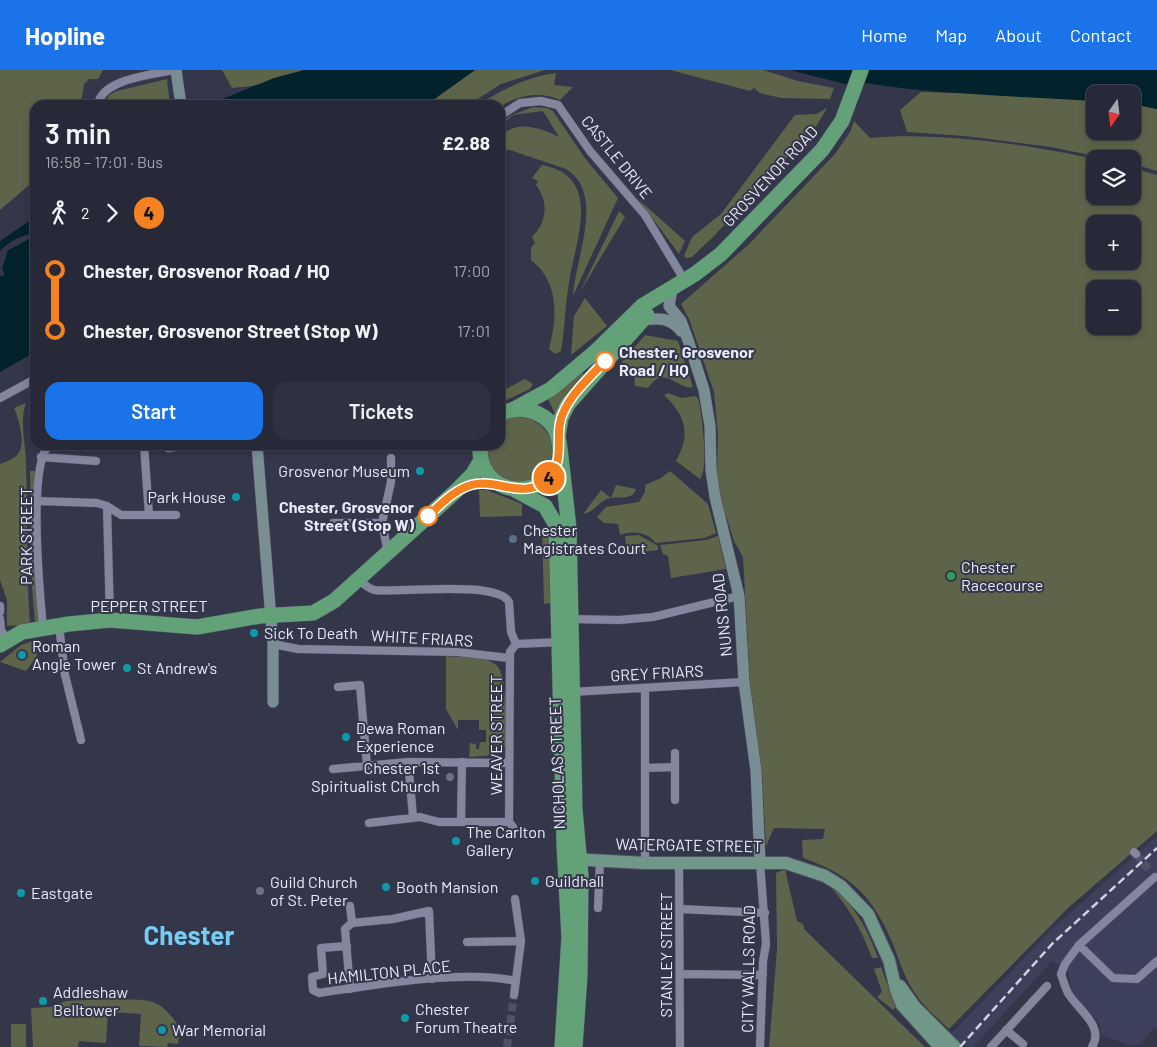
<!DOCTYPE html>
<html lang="en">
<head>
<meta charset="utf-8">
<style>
  :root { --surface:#272838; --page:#2f3040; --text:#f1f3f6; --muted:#a4a6ae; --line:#434453; --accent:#1a73e8 }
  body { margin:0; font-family:Barlow,sans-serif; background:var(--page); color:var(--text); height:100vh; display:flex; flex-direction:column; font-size:19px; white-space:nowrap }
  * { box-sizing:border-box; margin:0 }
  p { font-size:16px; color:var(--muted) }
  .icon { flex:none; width:28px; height:28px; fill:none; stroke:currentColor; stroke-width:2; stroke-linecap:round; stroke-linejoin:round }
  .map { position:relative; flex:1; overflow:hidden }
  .side { position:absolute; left:30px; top:30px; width:475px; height:350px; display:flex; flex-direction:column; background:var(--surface); border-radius:15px; box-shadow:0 2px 8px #0003,0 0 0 1px var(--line) }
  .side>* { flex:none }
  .badge { padding:0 10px; border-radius:16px; font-size:18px; line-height:32px }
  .needle { width:32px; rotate:194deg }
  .controls { position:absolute; left:1086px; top:15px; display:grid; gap:10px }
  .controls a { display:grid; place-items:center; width:55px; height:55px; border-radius:10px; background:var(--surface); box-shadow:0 2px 8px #0003,0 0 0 1px var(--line); font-size:25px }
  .map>.badge { position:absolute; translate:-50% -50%; box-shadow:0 0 0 2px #fff }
  .legs { display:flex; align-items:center; gap:8px; height:55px; padding:0 15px; font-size:16px }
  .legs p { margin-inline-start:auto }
  .head { display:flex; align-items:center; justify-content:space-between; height:85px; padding:0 15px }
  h1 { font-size:28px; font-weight:600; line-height:38px }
  .action { display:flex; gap:10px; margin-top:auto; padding:10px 15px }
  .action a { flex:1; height:58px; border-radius:15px; background:var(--accent); color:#fff; font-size:20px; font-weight:600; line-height:58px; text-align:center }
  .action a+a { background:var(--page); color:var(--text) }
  ul { padding:0 15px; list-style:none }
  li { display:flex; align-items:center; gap:18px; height:60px; font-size:19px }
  li i { display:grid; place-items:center; width:8px; height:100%; margin:0 6px; background:currentColor }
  li i::after { content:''; width:12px; height:12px; margin:-6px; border:4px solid; border-radius:50%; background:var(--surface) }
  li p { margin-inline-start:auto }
  li:first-child i { background:linear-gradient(#0000 50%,currentColor 0) }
  li:last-child i { background:linear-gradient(currentColor 50%,#0000 0) }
  header { display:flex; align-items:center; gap:30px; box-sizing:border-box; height:70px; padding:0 25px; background:var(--accent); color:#fff }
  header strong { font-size:24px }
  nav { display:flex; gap:28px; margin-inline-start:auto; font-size:18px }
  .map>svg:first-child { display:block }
  .built { fill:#3d405a }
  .green { fill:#5e6449; fill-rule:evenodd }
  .water { fill:#02232c }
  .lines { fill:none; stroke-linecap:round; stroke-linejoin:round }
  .street-tunnel { stroke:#4f5164; stroke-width:8; stroke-dasharray:8 4; stroke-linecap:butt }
  .street-casing { stroke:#515264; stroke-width:9 }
  .secondary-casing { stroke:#515264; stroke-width:12 }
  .primary-casing { stroke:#515264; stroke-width:14 }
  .highway-casing { stroke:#515264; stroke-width:16 }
  .street { stroke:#83869d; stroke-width:8 }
  .secondary { stroke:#798e92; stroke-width:11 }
  .primary { stroke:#709787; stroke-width:12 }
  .highway { stroke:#63a278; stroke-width:15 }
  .rail { stroke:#cfd1df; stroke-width:2.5; stroke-dasharray:8 4; stroke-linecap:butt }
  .line-1-casing { stroke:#fff; stroke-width:11 }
  .line-1 { stroke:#f58220; stroke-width:8 }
  .stop-1-dot { fill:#fff; stroke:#f58220; stroke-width:2.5 }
  .culture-dot { fill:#0f9aa8; stroke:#34364a; stroke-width:2 }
  .service-dot { fill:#5c6f8a; stroke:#34364a; stroke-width:2 }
  .leisure-dot { fill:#2e9e5b; stroke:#34364a; stroke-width:2 }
  .worship-dot { fill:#6b7280; stroke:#34364a; stroke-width:2 }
  .labels { text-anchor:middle; stroke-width:4; stroke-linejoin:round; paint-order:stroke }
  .street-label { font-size:16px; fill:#e8eaf7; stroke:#34364a }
  .stop-label { font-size:16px; font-weight:bold; fill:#e8eaf7; stroke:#34364a; text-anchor:start }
  .poi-label { font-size:16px; fill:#e8eaf7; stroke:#34364a; text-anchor:start }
  .town-label { font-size:26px; font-weight:bold; fill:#77ccf4; stroke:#34364a }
</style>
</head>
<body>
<header>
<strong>Hopline</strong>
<nav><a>Home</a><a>Map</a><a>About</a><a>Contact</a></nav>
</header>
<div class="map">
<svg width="1157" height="977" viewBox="0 0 1157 977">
  <rect width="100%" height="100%" fill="#34364a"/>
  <path class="built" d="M1157,766V959L1153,958L1142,973L1132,976L1101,965L1099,952L1076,928L1070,913L1068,900L1052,891L973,977H966L951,964L1052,859Z"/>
  <path class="green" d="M0,0H103L98,9H89L84,14L81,35H35V110L0,140Z
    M222,0H312L252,16L232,18Z
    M475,0H545L501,14L468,35H426Z
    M670,0H763L798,11L834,18L830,29L781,28L760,23L754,18L750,21Z
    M556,3L554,15L573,17L560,30C540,21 518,25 500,37V35H478C503,19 527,7 556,3Z
    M167,9L170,35H104L109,25L117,21Z
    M921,22L992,24L1095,31V61H1132L1133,34L1157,39V101L1133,94L1132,89H1109L1051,77L965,66L907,62L900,40Z
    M533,37L547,38L553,41L584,87L618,128L573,226C575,188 606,124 566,99L510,80H500V67C517,49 540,58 559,67L543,41L513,45L500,57V53L512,45Z
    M827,38L817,55L714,166L692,187L686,188L684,186L692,167L721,144L795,45L816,44Z
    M854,51L870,68C936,61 1030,75 1095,89V126H1132L1133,98L1157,105V761L1068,838L949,959C936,947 922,935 913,920C904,906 899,890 893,874C873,827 852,805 803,788L802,770L823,769L825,759L774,758L766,776L762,703L750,613L743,487L734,471L721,430L717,405L718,365L714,322L689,249L681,234L748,175L835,84L850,62ZM1095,154H1132V191H1095ZM1095,219H1132V256H1095Z
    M542,95C604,106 575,172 569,212C565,235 565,258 561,281L555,284L549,279C557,248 560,213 531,190V178L535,173L532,167C547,152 549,132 536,115L538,111L532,108Z
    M638,129L685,171L679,184Z
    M619,141L625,147L580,222Z
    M585,228L607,256L571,285L574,246Z
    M645,265L678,271L693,317C678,321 665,293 648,318L635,316L634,305L621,293Z
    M581,301L586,306L555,344L547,327Z
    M525,309L533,314L530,319L500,333V322Z
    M668,323L682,328L695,326L698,328C702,342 709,399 700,409L676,391C691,364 686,346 664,325Z
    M26,333C19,351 26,374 26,394C28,447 26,501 30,554L7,556V530L0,510V394C5,392 11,390 15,387C28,378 19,350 14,338Z
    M512,347C526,347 537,349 546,361C576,404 491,444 486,375H500V352Z
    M30,401H38L40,553L35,554L32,517Z
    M670,401L708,434L716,463L705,468L656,473C648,462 632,460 620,465L618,454L604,453L597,447L606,437L639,432L645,422V415L661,408Z
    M616,415L636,419C632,432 617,425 607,429C597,434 594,442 583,444L601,420L611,428Z
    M479,420H487L522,434V446L480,447Z
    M542,460L549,465L551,533L544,534Z
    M639,465L658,476V480L627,484L625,466Z
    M718,466L726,499L671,508L668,486L663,484L660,475L706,470Z
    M35,570L37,586L26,601L0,592L21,575Z
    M446,586C460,588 483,585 495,594C509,603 504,658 505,676L496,685L469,687L470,673L476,674V679H479L480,672H486V660H479V650H458V660L446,639Z
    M785,799L797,851L803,854L804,859L925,977H769L777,879L776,803Z
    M828,814C854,834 867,857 878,888H872C861,859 849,837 828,814Z
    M881,897L896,937L893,940L877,927L882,922L874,899Z
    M111,929C149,931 157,924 180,958L178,974L168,973L167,977L139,976L141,944L108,942L106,973L79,971L78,977H33L31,938L50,937L66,931Z
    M11,954H26V977H11Z"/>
  <path class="water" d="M304,0H475L426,35H208L274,8Z
    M790,0H1157V39L1133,34L1132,24H1095V31C1018,26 941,25 865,13L861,18Z
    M35,147V163C22,165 9,171 0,181V171Z
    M35,166V282L0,302V206L5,205L2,199L8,180Z"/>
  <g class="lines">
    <path class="street-tunnel" d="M1136,784L1149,800
      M507,977L514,925"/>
    <defs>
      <path id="street" d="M98,35C101,9 152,5 173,0
        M500,46L520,33L541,31L558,35L590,81L645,145L685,211
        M0,328L35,309
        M144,375L149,445
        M168,378L190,375
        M41,387L96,391
        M38,431L97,433L107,436L121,445H176
        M107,436L110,550
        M333,453H382
        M388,483L382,453L391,412V388
        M358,510C364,513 368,519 375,520C400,523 497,510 509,532L511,562L516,574
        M0,536V542
        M0,549L1,560L7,570
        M570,549L619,550L653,547L739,526
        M59,556L65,605L81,670
        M43,558C40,524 27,398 49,375
        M273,574L298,579L457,582L509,588
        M338,617L360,615L367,696
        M645,618V793
        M572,622L744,612
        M675,697V730
        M645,698L675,697V683
        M333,699L408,692L509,693
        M409,701L413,747
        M461,752L462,692
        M369,753L420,747L439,752H509
        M513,757L509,752L510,582L516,574L561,572
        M1134,782L1136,784
        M760,792L766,874L763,891L760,977
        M679,793L680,977
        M350,836L352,853L345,859L350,919
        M598,838L600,790
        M680,839L765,843
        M352,853L393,849L429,841L432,909
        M467,872L521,871
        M1079,875L1113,908L1137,909L1157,891
        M347,876L321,878L323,904L312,907L313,920L319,923C375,915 461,899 516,911
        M680,904L763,905
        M514,925L521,871L515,829
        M1006,960L1023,974
        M991,977L1047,916
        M1092,977C1105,956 1078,940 1068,923C1065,917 1063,910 1061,904L1065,894L1079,875L1155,807"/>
      <path id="secondary" d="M176,0L181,35
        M672,219L669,236L681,251L688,270L704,320L710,356L711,400L715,427L739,526L744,612L756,701L760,792
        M642,250C659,248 670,247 681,261
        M257,375L273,574V632"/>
      <path id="primary" d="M570,789L645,793H786L825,806L841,816L868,844L889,890L896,920L902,935L940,977
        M900,916L915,937L955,977"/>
      <path id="highway" d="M514,339L551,319L595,282L642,236L695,204L721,184L822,80L842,51L861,0
        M558,367L561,348L568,334L647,245
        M480,375C477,438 570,430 559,372C558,362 552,353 544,347C530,338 514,337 500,344
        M560,378L569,458L575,740L581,806L580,905L575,977
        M515,420L545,436L556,455L564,774L569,867L562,977
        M0,575L22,562L69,554L110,550L197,557L260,546L313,543L334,531L455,422L473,404L481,390"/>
    </defs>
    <use href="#street" class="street-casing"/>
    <use href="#secondary" class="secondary-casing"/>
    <use href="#primary" class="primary-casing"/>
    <use href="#highway" class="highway-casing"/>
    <use href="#street" class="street"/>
    <use href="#secondary" class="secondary"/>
    <use href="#primary" class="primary"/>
    <use href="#highway" class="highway"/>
    <path class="rail" d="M960,977L1052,874L1157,778"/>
  </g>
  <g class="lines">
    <defs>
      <path id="line-1" d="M428,446C441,434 454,420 471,415C498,408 524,431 547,409C568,390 552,364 564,341C572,323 591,306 605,291"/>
    </defs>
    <use href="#line-1" class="line-1-casing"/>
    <use href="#line-1" class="line-1"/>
  </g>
  <g class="stop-1-dot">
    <circle cx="605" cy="291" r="9"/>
    <circle cx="428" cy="446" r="9"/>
  </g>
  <g class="culture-dot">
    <circle cx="420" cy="401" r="5"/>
    <circle cx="236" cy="427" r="5"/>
    <circle cx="254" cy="563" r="5"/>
    <circle cx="22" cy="585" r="5"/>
    <circle cx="127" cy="598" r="5"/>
    <circle cx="346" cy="667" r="5"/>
    <circle cx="456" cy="771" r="5"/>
    <circle cx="535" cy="811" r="5"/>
    <circle cx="386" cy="817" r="5"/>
    <circle cx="21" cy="823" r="5"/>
    <circle cx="43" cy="931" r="5"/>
    <circle cx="405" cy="948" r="5"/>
    <circle cx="162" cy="960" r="5"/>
  </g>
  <circle class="service-dot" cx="513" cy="469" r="5"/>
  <circle class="leisure-dot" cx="951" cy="506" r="5"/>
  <g class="worship-dot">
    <circle cx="450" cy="707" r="5"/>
    <circle cx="260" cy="821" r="5"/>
  </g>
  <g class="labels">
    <g class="street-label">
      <text transform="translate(617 87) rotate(51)" y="6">CASTLE DRIVE</text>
      <text transform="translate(770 106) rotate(-47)" y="6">GROSVENOR ROAD</text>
      <text transform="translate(26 466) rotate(-90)" y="6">PARK STREET</text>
      <text x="149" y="542">PEPPER STREET</text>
      <text transform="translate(722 545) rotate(-96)" y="6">NUNS ROAD</text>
      <text transform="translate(422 568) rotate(3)" y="6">WHITE FRIARS</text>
      <text transform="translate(657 603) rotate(-3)" y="6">GREY FRIARS</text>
      <text transform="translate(496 665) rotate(-90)" y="6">WEAVER STREET</text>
      <text transform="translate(557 693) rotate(-92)" y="6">NICHOLAS STREET</text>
      <text transform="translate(689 775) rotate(1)" y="6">WATERGATE STREET</text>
      <text transform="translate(666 885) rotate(-90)" y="6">STANLEY STREET</text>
      <text transform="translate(748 899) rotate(-89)" y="6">CITY WALLS ROAD</text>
      <text transform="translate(389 902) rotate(-6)" y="6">HAMILTON PLACE</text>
    </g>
    <g class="stop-label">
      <text x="619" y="288">Chester, Grosvenor<tspan x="619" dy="18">Road / HQ</tspan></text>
      <text x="414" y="443" text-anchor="end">Chester, Grosvenor<tspan x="414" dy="18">Street (Stop W)</tspan></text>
    </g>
    <g class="poi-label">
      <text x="410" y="407" text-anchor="end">Grosvenor Museum</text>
      <text x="226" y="433" text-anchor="end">Park House</text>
      <text x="523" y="466">Chester<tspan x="523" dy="18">Magistrates Court</tspan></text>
      <text x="961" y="503">Chester<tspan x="961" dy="18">Racecourse</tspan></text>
      <text x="264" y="569">Sick To Death</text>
      <text x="32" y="582">Roman<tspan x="32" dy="18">Angle Tower</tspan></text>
      <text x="137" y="604">St Andrew's</text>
      <text x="356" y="664">Dewa Roman<tspan x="356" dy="18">Experience</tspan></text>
      <text x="440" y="704" text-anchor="end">Chester 1st<tspan x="440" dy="18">Spiritualist Church</tspan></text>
      <text x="466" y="768">The Carlton<tspan x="466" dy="18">Gallery</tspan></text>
      <text x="545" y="817">Guildhall</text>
      <text x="270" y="818">Guild Church<tspan x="270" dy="18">of St. Peter</tspan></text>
      <text x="396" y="823">Booth Mansion</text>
      <text x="31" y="829">Eastgate</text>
      <text x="53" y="928">Addleshaw<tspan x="53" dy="18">Belltower</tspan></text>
      <text x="415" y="945">Chester<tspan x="415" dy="18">Forum Theatre</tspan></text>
      <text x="172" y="966">War Memorial</text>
    </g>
    <g class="town-label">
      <text x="189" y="875">Chester</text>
    </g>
  </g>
</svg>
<div class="controls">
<a><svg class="needle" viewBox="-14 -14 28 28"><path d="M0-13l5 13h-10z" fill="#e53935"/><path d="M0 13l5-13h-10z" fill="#a4a6ae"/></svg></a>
<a><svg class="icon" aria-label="layers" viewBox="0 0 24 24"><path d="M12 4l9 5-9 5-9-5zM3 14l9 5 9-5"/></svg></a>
<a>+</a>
<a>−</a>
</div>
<b class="badge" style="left:549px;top:408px;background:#f58220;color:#111">4</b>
<section class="side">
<div class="head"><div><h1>3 min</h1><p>16:58 – 17:01 · Bus</p></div><b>£2.88</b></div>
<div class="legs"><svg class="icon" aria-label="walk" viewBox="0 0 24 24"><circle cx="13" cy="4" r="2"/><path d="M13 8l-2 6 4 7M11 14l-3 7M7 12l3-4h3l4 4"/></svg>2<svg class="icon" aria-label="forward" viewBox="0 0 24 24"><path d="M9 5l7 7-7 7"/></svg><b class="badge" style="background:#f58220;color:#111">4</b></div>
<ul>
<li><i style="color:#f58220"></i><b>Chester, Grosvenor Road / HQ</b><p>17:00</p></li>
<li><i style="color:#f58220"></i><b>Chester, Grosvenor Street (Stop W)</b><p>17:01</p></li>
</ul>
<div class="action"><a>Start</a><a>Tickets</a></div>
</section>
</div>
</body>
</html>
